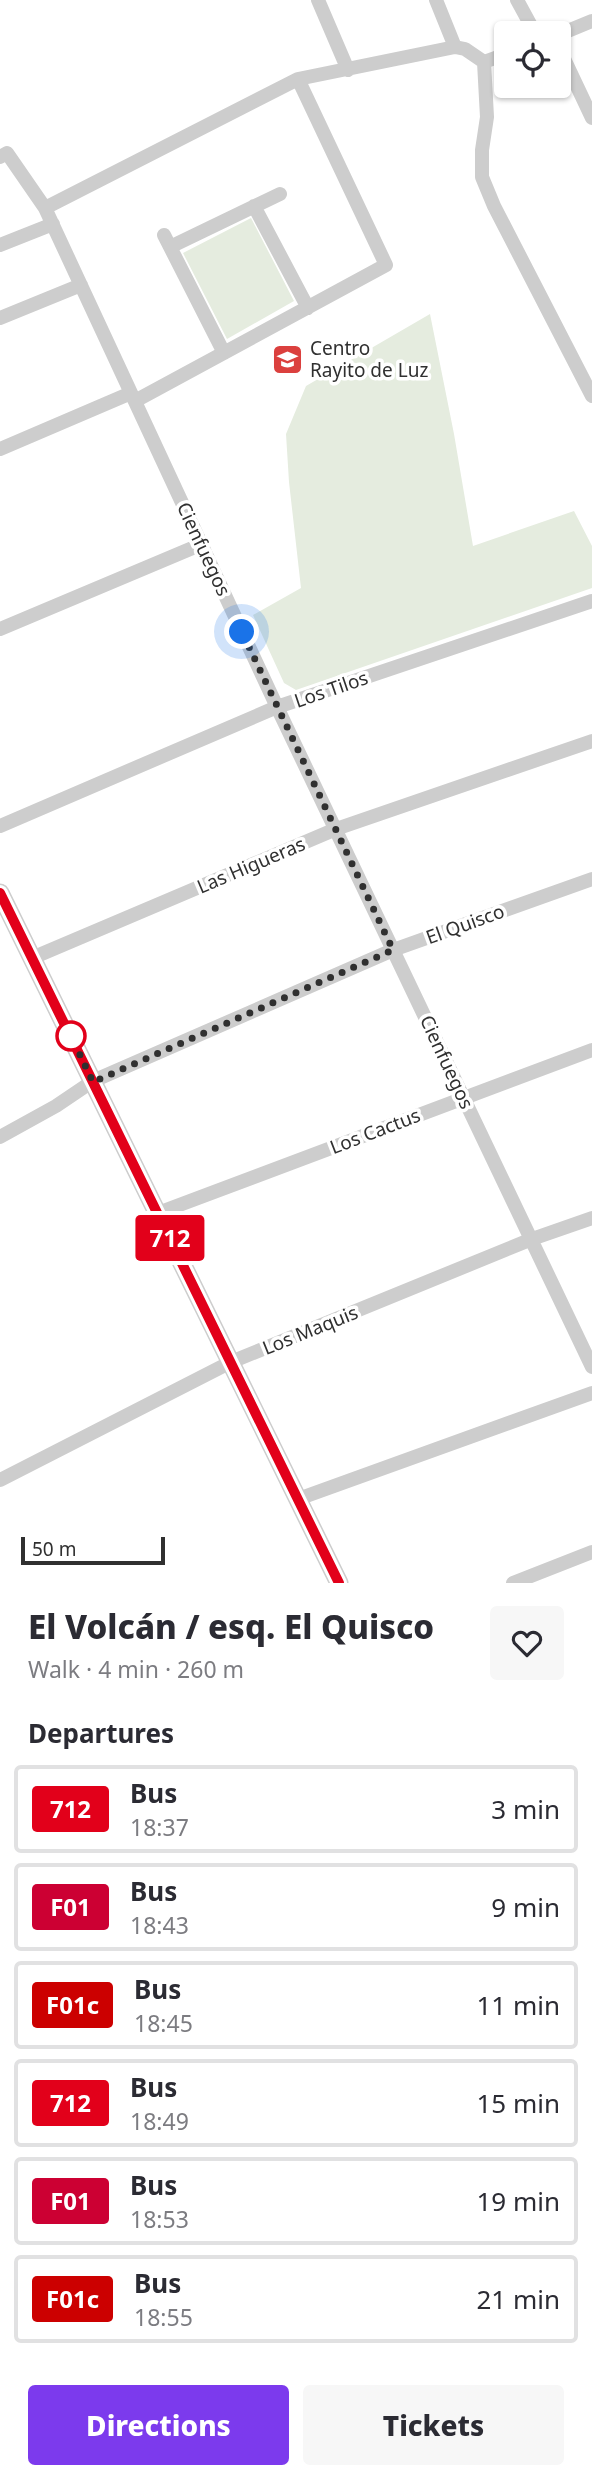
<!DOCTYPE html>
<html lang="en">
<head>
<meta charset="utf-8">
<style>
  :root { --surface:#fff; --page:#f7f7f7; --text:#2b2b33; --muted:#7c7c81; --line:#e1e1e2; --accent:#7c3aed }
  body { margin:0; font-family:"Noto Sans",sans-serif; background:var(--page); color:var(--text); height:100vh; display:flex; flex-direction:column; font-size:26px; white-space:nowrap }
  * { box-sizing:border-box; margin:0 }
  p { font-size:23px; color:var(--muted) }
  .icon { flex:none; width:38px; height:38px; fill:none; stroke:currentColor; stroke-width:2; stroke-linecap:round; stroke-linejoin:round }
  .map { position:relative; height:1583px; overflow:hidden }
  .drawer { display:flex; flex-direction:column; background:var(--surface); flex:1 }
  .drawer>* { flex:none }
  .badge { padding:0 14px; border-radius:5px; font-size:24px; line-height:46px }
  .buttons { position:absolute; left:494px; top:21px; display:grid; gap:14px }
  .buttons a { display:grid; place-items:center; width:77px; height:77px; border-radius:7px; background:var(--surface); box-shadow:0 2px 5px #0004; font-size:35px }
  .scale { position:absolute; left:21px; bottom:18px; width:144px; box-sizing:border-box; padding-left:7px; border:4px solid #303030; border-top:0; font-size:19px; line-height:24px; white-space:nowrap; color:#303030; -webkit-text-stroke:5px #fff; paint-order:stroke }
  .you { position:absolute; width:35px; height:35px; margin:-18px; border:5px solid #fff; border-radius:50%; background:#1a73e8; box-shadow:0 0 0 10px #1a73e833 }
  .map>.badge { position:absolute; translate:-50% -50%; box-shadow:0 0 0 4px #fff }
  h2 { padding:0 28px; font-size:26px; line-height:63px }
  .round { display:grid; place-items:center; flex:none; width:74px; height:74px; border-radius:7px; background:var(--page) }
  .summary { display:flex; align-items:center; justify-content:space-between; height:119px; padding:0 28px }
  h1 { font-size:33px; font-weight:800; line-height:52px }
  .action { display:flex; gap:14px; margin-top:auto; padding:14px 28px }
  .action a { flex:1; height:80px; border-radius:7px; background:var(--accent); color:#fff; font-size:28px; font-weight:800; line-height:80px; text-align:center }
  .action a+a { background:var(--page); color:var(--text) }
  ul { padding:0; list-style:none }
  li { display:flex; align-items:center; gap:21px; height:88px; margin:0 14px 10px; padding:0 14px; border:4px solid var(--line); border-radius:7px }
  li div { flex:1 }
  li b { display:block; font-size:26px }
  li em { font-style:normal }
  li .badge { min-width:77px; font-weight:700; text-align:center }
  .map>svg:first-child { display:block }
  .green { fill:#e5ecdf }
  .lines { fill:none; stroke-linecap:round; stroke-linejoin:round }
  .minor { stroke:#cdcdcd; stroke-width:14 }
  .tertiary { stroke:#cdcdcd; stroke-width:19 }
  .line-casing { stroke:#fff; stroke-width:16 }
  .line { stroke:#e2001a; stroke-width:10 }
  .walk { stroke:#303030; stroke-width:7; stroke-dasharray:0 12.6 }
  .stop-dot { fill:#fff; stroke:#e2001a; stroke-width:3.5 }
  .labels { text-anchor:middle; stroke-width:7; stroke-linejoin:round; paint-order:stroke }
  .poi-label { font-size:19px; fill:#303030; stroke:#fff; text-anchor:start }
  .street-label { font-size:19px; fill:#303030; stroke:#fff }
</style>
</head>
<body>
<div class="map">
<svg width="592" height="1583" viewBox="0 0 592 1583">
  <rect width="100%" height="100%" fill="#fff"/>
  <path class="green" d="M251,218L294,301L227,339L183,253Z
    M430,314L454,434L473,546L574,511L592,546V588L296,690L284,683L253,615L301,588L289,482L286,434L306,386Z"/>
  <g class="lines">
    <path class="minor" d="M318,0L348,70
      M436,0L455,47
      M517,0L535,33
      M558,35L592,21
      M558,46L592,118
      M484,62L487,117L482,150V177L494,206L592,396
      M0,157L7,153L45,208L277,707L592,1367
      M254,206L308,308
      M45,208L298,79L455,47L465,49L484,62L506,54
      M164,235L224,353
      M0,245L53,224
      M170,247L280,194
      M0,318L81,285
      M135,401L386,265L298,79
      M0,449L131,393
      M0,629L202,544
      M0,826L277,707L592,601
      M32,958L336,829L592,741
      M0,1137L56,1106L93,1081L393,950L592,879
      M158,1213L592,1050
      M0,1480L231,1362L532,1239L592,1218
      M298,1499L592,1393
      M513,1583L592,1552"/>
    <path class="tertiary" d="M0,893L339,1583"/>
  </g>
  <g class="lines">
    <defs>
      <path id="line" d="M0,893L339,1583"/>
    </defs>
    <use href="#line" class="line-casing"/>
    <use href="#line" class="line"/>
    <path class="walk" d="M71,1036L70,1034L93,1082L393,950L242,632"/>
  </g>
  <defs>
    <symbol id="school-square" viewBox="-11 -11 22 22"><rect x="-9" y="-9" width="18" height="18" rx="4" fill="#db403e" stroke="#fff"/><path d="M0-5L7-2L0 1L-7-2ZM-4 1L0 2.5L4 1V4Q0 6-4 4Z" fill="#fff"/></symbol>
  </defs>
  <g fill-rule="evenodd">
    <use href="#school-square" x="270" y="342" width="35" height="35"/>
  </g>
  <circle class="stop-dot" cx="71" cy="1036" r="14"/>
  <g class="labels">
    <g class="poi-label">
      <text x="310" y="355">Centro<tspan x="310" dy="22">Rayito de Luz</tspan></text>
    </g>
    <g class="street-label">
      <text transform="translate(204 549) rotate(65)" y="7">Cienfuegos</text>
      <text transform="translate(331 689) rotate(-19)" y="7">Los Tilos</text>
      <text transform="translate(251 865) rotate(-23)" y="7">Las Higueras</text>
      <text transform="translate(465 924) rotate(-20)" y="7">El Quisco</text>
      <text transform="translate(447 1062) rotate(65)" y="7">Cienfuegos</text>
      <text transform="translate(375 1131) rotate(-21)" y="7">Los Cactus</text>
      <text transform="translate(310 1330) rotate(-22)" y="7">Los Maquis</text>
    </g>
  </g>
</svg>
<div class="buttons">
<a><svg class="icon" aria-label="locate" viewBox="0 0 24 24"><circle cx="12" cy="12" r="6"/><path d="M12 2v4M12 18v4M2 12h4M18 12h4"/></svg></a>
</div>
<div class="scale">50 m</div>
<div class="you" style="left:242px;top:632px"></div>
<b class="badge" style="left:170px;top:1238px;background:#e2001a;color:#fff">712</b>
</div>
<section class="drawer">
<div class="summary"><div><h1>El Volcán / esq. El Quisco</h1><p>Walk · 4 min · 260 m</p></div><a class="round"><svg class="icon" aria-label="heart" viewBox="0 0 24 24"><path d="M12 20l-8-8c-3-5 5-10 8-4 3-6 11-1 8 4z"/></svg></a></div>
<h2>Departures</h2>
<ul>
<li><span class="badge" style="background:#e2001a;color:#fff">712</span><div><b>Bus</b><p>18:37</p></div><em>3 min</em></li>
<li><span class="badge" style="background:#c03;color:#fff">F01</span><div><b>Bus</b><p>18:43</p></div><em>9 min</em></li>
<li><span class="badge" style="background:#c00;color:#fff">F01c</span><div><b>Bus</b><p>18:45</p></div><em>11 min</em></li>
<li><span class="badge" style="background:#e2001a;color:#fff">712</span><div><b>Bus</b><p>18:49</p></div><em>15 min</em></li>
<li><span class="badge" style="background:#c03;color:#fff">F01</span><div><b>Bus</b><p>18:53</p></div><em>19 min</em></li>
<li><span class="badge" style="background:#c00;color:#fff">F01c</span><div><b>Bus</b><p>18:55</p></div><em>21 min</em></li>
</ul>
<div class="action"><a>Directions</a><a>Tickets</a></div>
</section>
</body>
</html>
